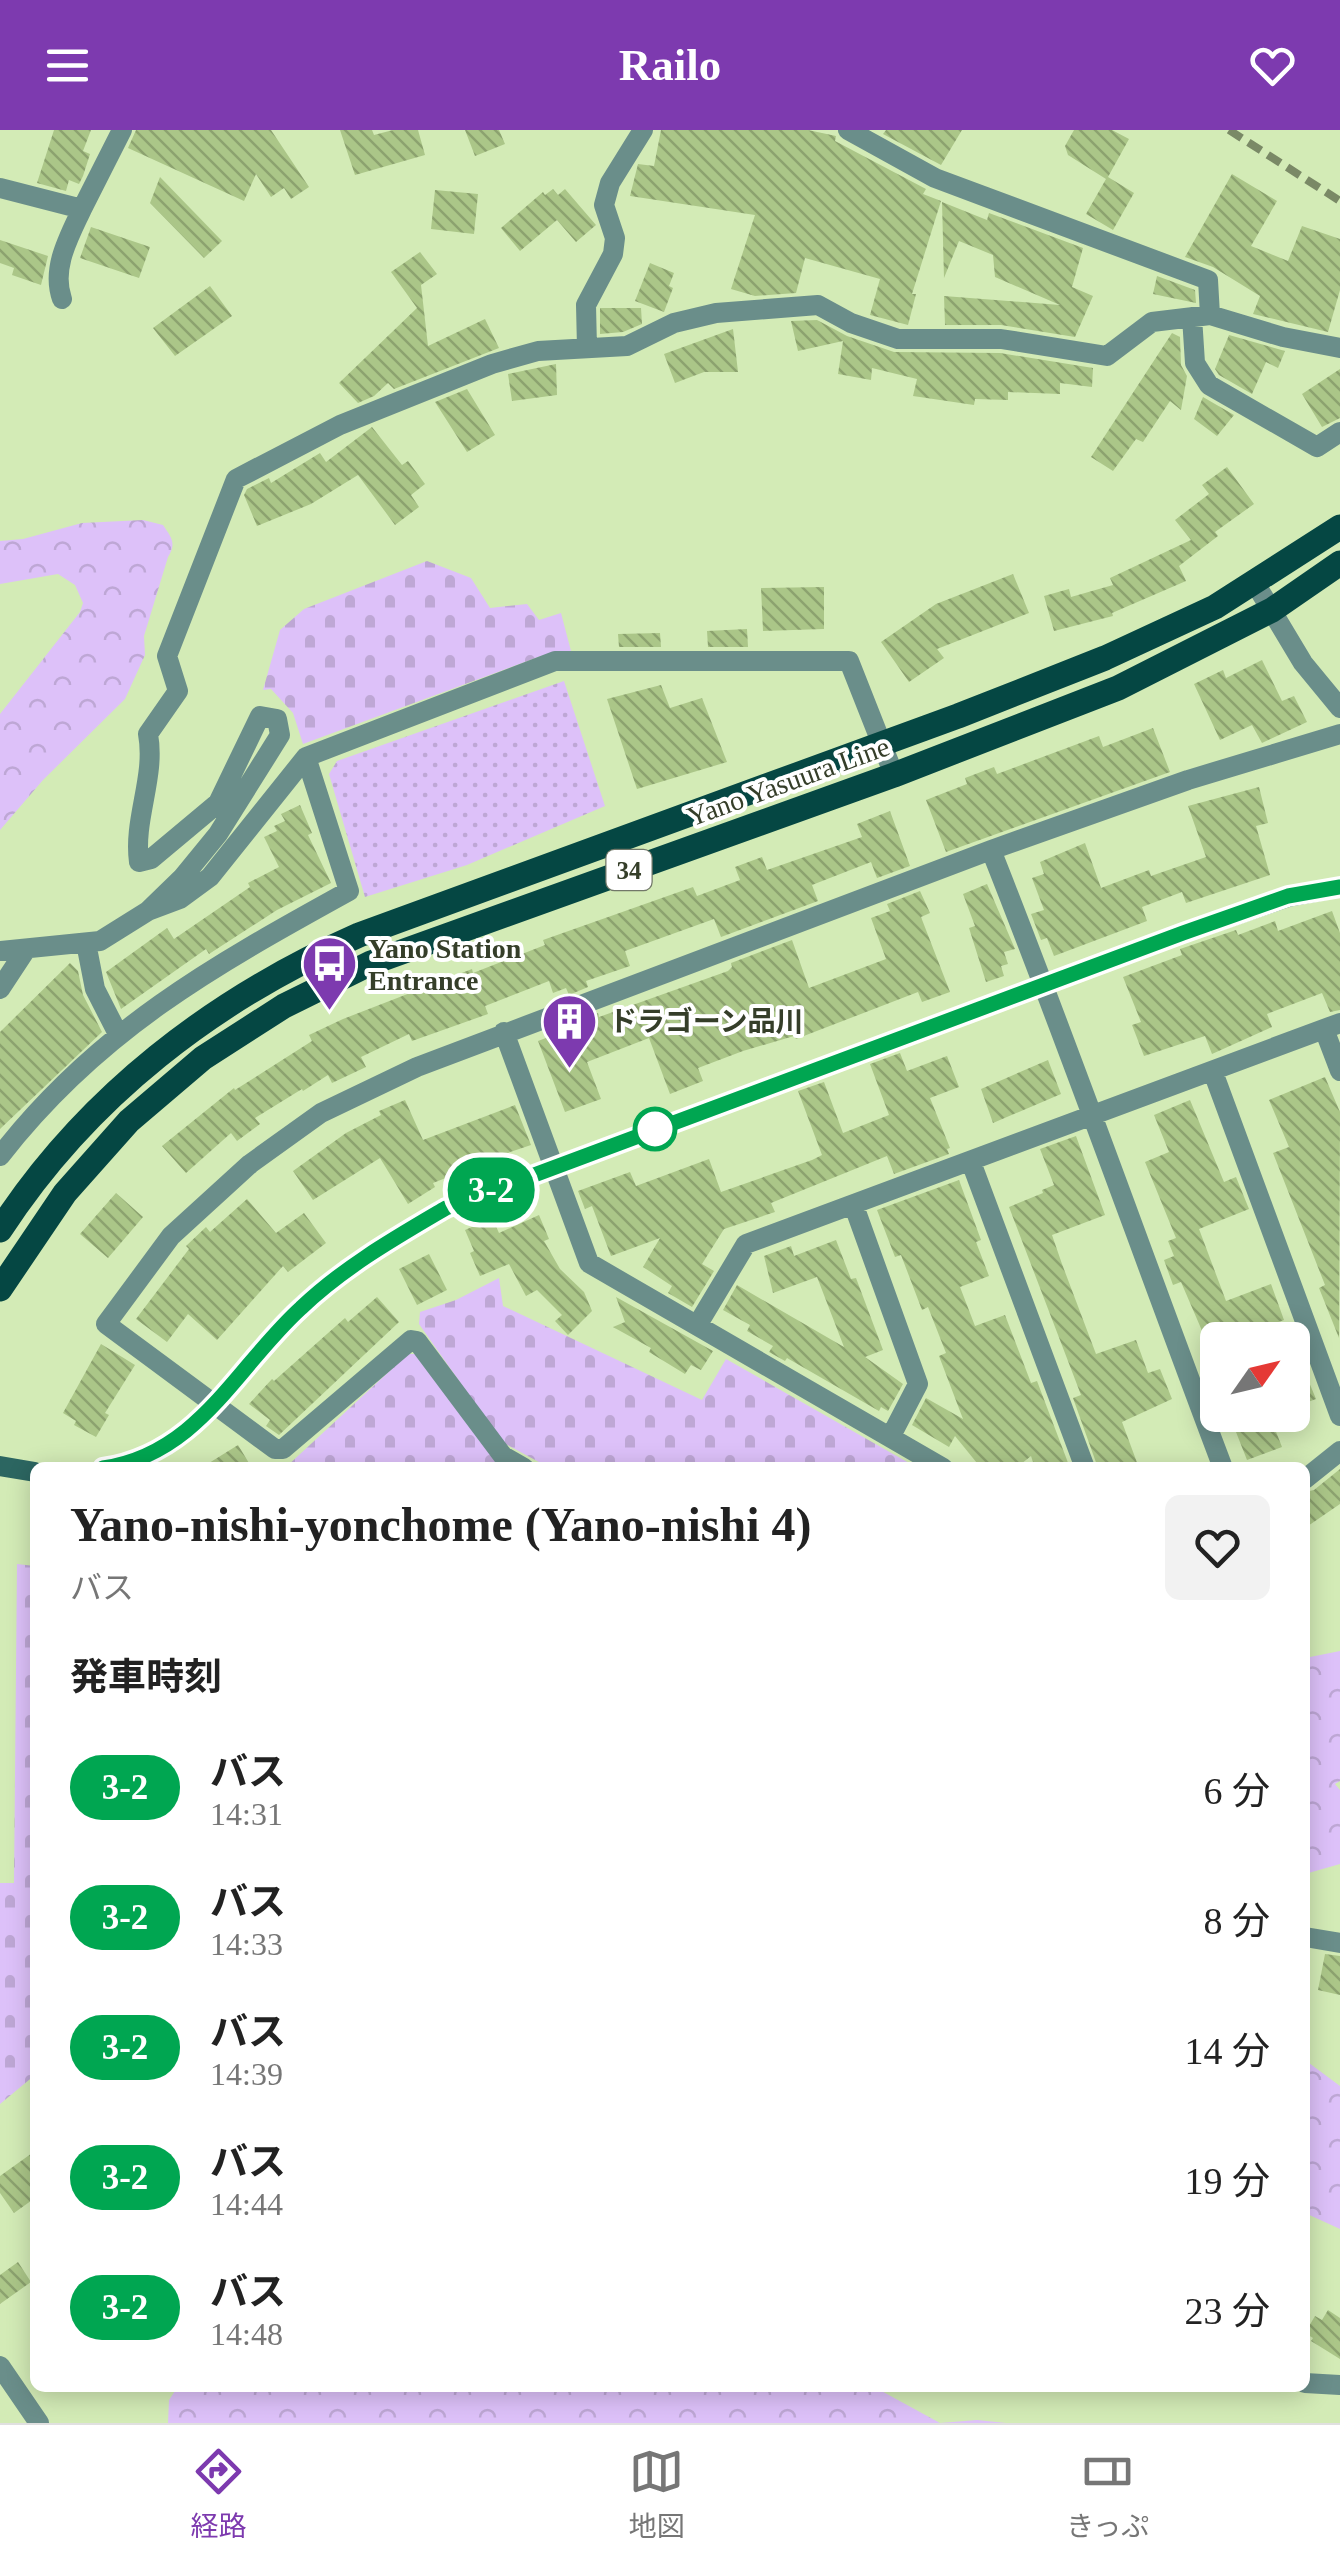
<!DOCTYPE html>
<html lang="ja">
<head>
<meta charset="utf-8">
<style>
  :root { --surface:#fff; --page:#f2f2f2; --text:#222; --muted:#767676; --line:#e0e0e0; --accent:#7d3aaf }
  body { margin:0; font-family:"Times New Roman","Noto Sans JP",serif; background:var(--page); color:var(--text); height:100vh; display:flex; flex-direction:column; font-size:38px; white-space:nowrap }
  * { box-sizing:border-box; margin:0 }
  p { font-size:32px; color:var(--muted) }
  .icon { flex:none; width:55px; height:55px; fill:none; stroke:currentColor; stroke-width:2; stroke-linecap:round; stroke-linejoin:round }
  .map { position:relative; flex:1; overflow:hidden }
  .details { position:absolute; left:30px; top:1332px; width:1280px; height:930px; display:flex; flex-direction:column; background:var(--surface); border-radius:15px; box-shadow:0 5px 25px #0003 }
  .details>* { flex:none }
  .badge { padding:0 20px; border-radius:32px; font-size:35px; line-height:65px }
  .needle { width:65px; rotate:56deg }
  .fabs { position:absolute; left:1200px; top:1192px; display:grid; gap:20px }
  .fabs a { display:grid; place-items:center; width:110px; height:110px; border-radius:15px; background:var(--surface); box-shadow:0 5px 25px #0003; font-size:50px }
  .map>.badge { position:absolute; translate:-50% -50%; box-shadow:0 0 0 5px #fff }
  h2 { padding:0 40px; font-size:38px; line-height:90px }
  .round { display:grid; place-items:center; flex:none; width:105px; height:105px; border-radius:15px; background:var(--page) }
  .head { display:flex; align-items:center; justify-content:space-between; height:170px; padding:0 40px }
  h1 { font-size:48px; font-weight:600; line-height:75px }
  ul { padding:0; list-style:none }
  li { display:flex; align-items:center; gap:30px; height:130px; padding:0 40px }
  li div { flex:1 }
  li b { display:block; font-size:38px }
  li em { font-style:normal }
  li .badge { min-width:110px; font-weight:700; text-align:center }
  header { display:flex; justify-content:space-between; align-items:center; height:130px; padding:0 40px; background:var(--accent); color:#fff; font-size:45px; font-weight:600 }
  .tabs { display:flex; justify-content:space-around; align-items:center; height:140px; border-top:2px solid var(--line); background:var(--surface); font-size:28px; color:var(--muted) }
  .tabs a { display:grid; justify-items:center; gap:5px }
  .tabs .selected { color:var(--accent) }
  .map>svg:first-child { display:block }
  .green { fill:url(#green-dots) }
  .forest { fill:url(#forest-crowns) }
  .cemetery { fill:url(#cemetery-stones) }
  .building { fill:url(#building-back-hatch) }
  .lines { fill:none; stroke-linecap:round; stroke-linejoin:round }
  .street { stroke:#6a8e8a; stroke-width:20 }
  .secondary { stroke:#2c6661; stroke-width:20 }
  .primary { stroke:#054743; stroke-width:25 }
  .rail { stroke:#7a8966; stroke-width:8; stroke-dasharray:15 8; stroke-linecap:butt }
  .line-casing { stroke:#fff; stroke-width:22 }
  .line { stroke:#00a651; stroke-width:15 }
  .stop-dot { fill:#fff; stroke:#00a651; stroke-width:5 }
  .labels { text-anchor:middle; stroke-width:8; stroke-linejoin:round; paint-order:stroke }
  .shield { fill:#fff; stroke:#727869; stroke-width:2.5 }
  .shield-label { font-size:25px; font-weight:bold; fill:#353e29 }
  .street-label { font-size:28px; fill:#353e29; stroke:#fff }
  .poi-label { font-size:28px; font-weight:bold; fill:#353e29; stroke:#fff; text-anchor:start }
</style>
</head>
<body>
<header><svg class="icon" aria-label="menu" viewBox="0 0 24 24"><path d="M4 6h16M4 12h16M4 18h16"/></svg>Railo<svg class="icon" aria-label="heart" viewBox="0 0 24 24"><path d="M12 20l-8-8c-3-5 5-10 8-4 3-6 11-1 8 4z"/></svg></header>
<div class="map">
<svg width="1340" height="2293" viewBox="0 0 1340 2293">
  <defs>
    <pattern id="green-dots" width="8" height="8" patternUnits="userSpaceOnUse" patternTransform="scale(2.5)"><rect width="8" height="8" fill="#ddc1f9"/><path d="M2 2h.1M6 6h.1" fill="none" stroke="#bea7d5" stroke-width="1.8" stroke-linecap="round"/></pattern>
    <pattern id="forest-crowns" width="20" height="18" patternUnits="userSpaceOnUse" patternTransform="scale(2.5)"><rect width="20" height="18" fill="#ddc1f9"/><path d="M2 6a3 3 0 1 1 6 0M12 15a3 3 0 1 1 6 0" fill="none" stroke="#bea7d5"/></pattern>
    <pattern id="cemetery-stones" width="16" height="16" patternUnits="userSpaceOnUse" patternTransform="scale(2.5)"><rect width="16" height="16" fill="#ddc1f9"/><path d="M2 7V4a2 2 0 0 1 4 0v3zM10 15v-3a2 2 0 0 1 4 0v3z" fill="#bea7d5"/></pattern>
    <pattern id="building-back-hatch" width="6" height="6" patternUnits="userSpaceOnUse" patternTransform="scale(2.5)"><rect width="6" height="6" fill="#abc688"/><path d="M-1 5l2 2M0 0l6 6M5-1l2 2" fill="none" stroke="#8ca26f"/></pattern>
  </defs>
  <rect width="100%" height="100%" fill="#d3ebb6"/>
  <path class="green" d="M564,551L605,676L467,735L365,767L329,644L337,631Z"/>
  <path class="forest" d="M143,390L163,395C171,407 177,413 168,427L144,506L145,525L125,569L43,650L0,700V584L80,482L83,473L75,455L58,444L0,454V411L23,409L82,393Z
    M1340,1521V1651L1335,1654L1340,1660V1734L1305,1744V1528Z
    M1305,1930L1340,1956V2099L1305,2083Z
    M177,2258H876L940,2293L977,2290L1006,2293H168L169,2270Z"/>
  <path class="cemetery" d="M427,431L471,448L490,478L527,474L539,490L561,483L571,521L541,526L303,614L293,583L271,559L263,560L280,500L304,479Z
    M499,1148L503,1176L702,1270L726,1229L916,1337H548L502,1312L419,1194L420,1182L456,1170Z
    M408,1224H417L515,1338H285Z
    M17,1434L35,1436V1945L0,1974V1753H14Z"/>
  <path class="building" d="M54,0H91L83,21L90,24L83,46L79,54L69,50L66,61L37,53Z
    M136,0H271L309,57L291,69L284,58L271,67L256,44L244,71L128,18Z
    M340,0H372L374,5L393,0H418L425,25L355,45Z
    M465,0H499L505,14L475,26Z
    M661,0H808L836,6L835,11L926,59L923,64L941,71L912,164H916L908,195L870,185L880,149L805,128L796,163L755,166L731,159L755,85L630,66L638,34L654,36Z
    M886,0H962L941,35L883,4Z
    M1074,0H1112L1129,9L1108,47L1134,63L1113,100L1086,84L1106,49L1068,25L1065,16Z
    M1232,44L1277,71L1251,116L1288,131L1302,96L1340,109V160L1328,202L1253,184L1260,166L1213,137L1185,127Z
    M160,47L222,111L204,128L150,73Z
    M553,59L558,65L565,59L596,95L576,112L557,90L520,121L501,98L543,62L545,65Z
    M435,60L478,64L474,104L431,99Z
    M942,72L987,90L989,83L1083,118L1072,157L1093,166L1075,207L1001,195H945L944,166L1060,175L995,147L993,125L959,111L944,148Z
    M91,97L150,117L139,148L80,128Z
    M0,110L48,126L41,155L12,145L14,138L0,133Z
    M420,122L437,144L421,155L428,216L485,189L499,218L394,259L388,253L374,266L358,273L339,253L417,178L391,142Z
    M650,133L674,143L669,156L673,158L664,182L635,171Z
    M1157,146L1195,160L1196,173L1153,164Z
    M210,156L232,186L175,226L153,198Z
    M600,178H641L642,194L623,202L600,204Z
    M817,190L847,206L894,222L1000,223L1093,238L1092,257L1060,253V264L1008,262V270L975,269L974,275L913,266L917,249L872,238L871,250L838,244L843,211L798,221L791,191Z
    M733,199L738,242H704L675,253L664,224Z
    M1172,203L1180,207L1181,235L1187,246L1181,280L1170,271L1143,312L1136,309L1113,341L1091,327Z
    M1229,205L1285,221L1278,238L1266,232L1252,264L1219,245L1215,239Z
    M556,234L557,265L512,271L508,244Z
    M1340,239V288L1322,297L1302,264Z
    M467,259L495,305L467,322L435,272Z
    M1203,267L1234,285L1217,306L1194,289Z
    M372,297L402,335L408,331L425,354L411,365L419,377L395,395L358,345L311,374L257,396L244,365L247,359L269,348L271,353L320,323L326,332Z
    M1227,337L1254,374L1215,402L1218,406L1179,436L1186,451L1112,483L1113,486L1054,501L1044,466L1069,459L1071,467L1113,455L1110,448L1191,410L1175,390L1209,364L1202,355Z
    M1013,444L1029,483L937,519L944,528L909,552L881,512L936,474Z
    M824,457V499L763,501L761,458Z
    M747,499L748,517H708L707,501Z
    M660,503L661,517H619L618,504Z
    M1262,530L1282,571L1294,566L1307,592L1262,613L1252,595L1220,610L1194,554L1223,540L1226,548Z
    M661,555L670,578L702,568L727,632L637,659L607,569Z
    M1153,598L1170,642L946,722L926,670L967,654L965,648L994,637L997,644L1099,606L1103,617Z
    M1259,657L1268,693L1256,696L1270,745L1186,773L1182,762L1142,777L1147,791L1054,826L1047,808L1041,810L1031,784L1044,780L1032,748L1044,744L1040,732L1085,713L1101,758L1149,740L1151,746L1206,727L1188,676Z
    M300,675L312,703L308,705L331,753L277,780L209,824L206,819L121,879L106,842L167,798L174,809L250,757L248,753L279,737L264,707L277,701L274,696L285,691L281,684Z
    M890,681L910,736L877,748L871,732L812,755L818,771L721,807L714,789L625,821L630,836L586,851L588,857L569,865L566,858L553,863L549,851L485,876L488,884L412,911L409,904L361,927L366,937L332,953L328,945L303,961L302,959L255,988L260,994L237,1011L231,1003L186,1043L162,1016L234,958L235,960L312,911L309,905L343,889L472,839L473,843L545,815L543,810L693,757L697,766L740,750L735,737L762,727L767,740L862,707L857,694Z
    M987,754L1015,819L1004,822L1008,834L1001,836L1004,846L986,852L969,798L975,796L963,764Z
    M920,761L930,783L921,787L950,862L922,872L918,862L796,909L794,906L743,921L698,938L703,951L670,964L649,908L587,932L601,969L565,982L538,911L580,895L579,891L598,883L599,887L728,841L732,837L731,833L792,810L809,858L886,829L871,788L890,781L887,774Z
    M1332,781L1340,803V880L1330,882L1322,863L1267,884L1272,897L1212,924L1205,906L1144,926L1132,895L1141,892L1123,847L1182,825L1180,819L1236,800L1238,805L1275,791L1278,801Z
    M70,833L78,841L83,865L102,902L0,999V902Z
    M900,923L907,941L947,926L959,957L930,968L950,1018L947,1019L949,1024L894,1044L887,1026L771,1073L775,1082L724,1099L702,1134L714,1141L692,1177L668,1163L672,1156L643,1137L660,1108L611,1126L592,1076L585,1079L578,1061L630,1042L636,1056L709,1029L721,1062L812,1030L822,1025L798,961L824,952L843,1003L889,985L870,934Z
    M1048,930L1061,964L993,993L981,959Z
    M1325,947L1340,982L1339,1208L1319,1158L1325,1155L1273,1023L1289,1017L1269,970Z
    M405,970L423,1010L515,975L531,1015L455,1041L456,1044L433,1053L435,1057L408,1074L380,1028L313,1070L293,1041L346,1003L381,985L379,981Z
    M1190,970L1224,1052L1236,1047L1249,1079L1199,1099L1226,1171L1271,1154L1284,1190L1231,1210H1206L1181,1152L1173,1155L1164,1130L1174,1126L1168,1111L1176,1108L1145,1032L1169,1022L1154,985Z
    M1076,1006L1105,1085L1052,1105L1062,1134L1096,1224L1136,1210L1148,1243L1160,1239L1172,1269L1122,1292L1139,1338H1098L1073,1268L1081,1265L1009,1077L1043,1063L1042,1060L1054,1055L1040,1019Z
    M959,1050L981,1110L976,1112L989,1146L960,1157L975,1196L1005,1185L1031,1253L1037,1251L1070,1338H1035L1031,1326L1016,1338H981L955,1306L949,1317L912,1295L926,1268L963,1289L939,1226L946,1223L928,1177L922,1180L901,1125L895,1127L877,1080Z
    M116,1063L143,1087L108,1128L80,1104Z
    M247,1069L276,1103L304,1083L326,1113L288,1142L283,1136L217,1210L188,1184L167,1212L136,1189L189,1119L186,1116L206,1097L210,1102Z
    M539,1085L549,1109L544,1111L560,1139L584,1162L592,1181L568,1205L555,1191L562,1185L537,1160L526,1166L509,1134L480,1146L470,1123L474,1121L465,1100L492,1088L499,1103Z
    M836,1110L851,1149L856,1148L883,1220L865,1227L903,1254L888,1281L881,1277L879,1281L787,1228L785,1231L769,1222L773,1216L747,1201L750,1195L723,1180L737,1155L844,1217L817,1147L773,1163L764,1126L791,1116L794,1126Z
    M429,1124L447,1160L417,1175L399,1139Z
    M377,1167L399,1192L279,1305L266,1296L270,1290L249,1274L272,1249L274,1251L345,1188L348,1192Z
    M616,1167L713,1221L701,1240L691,1235L685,1244L649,1222L651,1218L613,1197L625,1192Z
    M1292,1211L1316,1269L1292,1278Z
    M101,1214L135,1235L105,1283L109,1285L96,1307L74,1295L76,1291L63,1283Z
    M1271,1289L1282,1317L1247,1330L1236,1302Z
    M238,1315L252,1338H201Z
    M1340,1339V1374L1305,1398V1362L1314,1360Z
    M1325,1824L1340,1826V1865L1318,1860Z
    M35,2021V2068L14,2083L0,2063V2046Z
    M18,2132L31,2152L0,2174V2145Z
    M1328,2180L1340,2188V2229L1311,2211L1313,2208L1305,2203L1315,2186L1322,2190Z"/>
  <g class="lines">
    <path class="street" d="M848,0L935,48L1208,150L1210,185
      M0,58L82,79L122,0
      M62,169C51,138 69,107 82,79
      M1192,187L1195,233L1209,255L1317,317L1340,302
      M587,218L586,175L613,124L615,108L604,75L610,53L643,0
      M1255,453L1303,533L1340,578
      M991,720C1072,924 1145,1132 1223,1338
      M148,781L182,748L218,704L280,605L277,589L260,586L218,673L151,729L139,732C133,689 156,647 148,604L178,561L167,526L236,349L340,295L492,234L538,221L627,216L674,193L716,183L818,175L851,193L898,209H1001L1107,226L1152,192L1210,185L1283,207L1340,218
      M86,813L95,859L118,904
      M0,821L100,811L148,781L180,769L210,747L306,627L555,531H849L894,645
      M0,859L25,821
      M1324,899L1340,941
      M504,902L589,1133L943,1338
      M1213,942L1340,1286
      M0,1026C98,900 213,836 349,761L306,627
      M971,1032L1085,1338
      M854,1076L918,1254L891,1306
      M698,1194L746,1114L1340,893
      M524,1338L503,1326L417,1211L411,1210L283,1319H275L106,1194L171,1106L250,1034L321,983L417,937L991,720L1188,650L1340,604
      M1305,1349L1340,1321
      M1305,1807L1340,1813
      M0,2236L39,2293
      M1305,2253L1340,2255"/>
    <path class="secondary" d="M0,1336L35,1342
      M103,1338C199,1324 236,1237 300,1178C344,1137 395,1108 445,1078L1183,803L1288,767L1340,757"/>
    <path class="primary" d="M0,1100C87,966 214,869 359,805L958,586L1105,528L1215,477L1340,397
      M0,1159L65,1063L129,991L203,928L284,876L371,833L894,645L1118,558L1272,480L1340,433"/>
    <path class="rail" d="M1229,0L1340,71"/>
  </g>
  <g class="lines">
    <defs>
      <path id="line" d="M103,1338C199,1324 236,1237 301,1178C344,1137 395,1108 446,1078L1183,803L1288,766L1340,757"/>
    </defs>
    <use href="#line" class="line-casing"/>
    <use href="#line" class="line"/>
  </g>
  <defs>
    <symbol id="bus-pin" viewBox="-11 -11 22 30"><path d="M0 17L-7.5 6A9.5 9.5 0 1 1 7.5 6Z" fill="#7d3aaf" stroke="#fff"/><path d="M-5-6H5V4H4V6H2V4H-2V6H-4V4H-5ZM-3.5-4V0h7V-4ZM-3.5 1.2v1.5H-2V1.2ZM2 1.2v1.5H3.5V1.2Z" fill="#fff"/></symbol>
    <symbol id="building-pin" viewBox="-11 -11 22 30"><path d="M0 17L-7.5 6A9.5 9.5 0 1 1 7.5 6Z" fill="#7d3aaf" stroke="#fff"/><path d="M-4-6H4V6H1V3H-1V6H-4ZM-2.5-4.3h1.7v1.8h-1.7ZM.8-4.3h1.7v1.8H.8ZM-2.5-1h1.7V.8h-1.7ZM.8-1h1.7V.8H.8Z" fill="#fff"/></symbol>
  </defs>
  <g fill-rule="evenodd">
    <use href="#bus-pin" x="298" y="802" width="63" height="86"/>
    <use href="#building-pin" x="538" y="860" width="63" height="86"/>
  </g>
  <circle class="stop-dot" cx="655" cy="999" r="20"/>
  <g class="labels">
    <rect class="shield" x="606.5" y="720" width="45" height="40" rx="8"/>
    <g class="shield-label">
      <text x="629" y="749">34</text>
    </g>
    <g class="street-label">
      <text transform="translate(788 651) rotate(-20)" y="10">Yano Yasuura Line</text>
    </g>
    <g class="poi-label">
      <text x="368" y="828">Yano Station<tspan x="368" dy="32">Entrance</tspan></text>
      <text x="609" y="901">ドラゴーン品川</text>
    </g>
  </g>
</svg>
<div class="fabs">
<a><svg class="needle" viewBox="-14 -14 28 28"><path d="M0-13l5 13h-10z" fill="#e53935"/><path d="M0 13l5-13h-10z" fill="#767676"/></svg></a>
</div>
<b class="badge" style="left:491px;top:1060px;background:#00a651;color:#fff">3-2</b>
<section class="details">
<div class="head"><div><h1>Yano-nishi-yonchome (Yano-nishi 4)</h1><p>バス</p></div><a class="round"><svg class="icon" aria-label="heart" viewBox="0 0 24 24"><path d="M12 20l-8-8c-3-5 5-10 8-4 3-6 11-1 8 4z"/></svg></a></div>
<h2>発車時刻</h2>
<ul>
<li><span class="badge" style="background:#00a651;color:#fff">3-2</span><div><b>バス</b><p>14:31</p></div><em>6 分</em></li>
<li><span class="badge" style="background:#00a651;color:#fff">3-2</span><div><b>バス</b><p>14:33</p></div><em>8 分</em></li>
<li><span class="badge" style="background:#00a651;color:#fff">3-2</span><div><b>バス</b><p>14:39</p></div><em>14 分</em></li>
<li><span class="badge" style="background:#00a651;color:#fff">3-2</span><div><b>バス</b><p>14:44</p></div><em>19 分</em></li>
<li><span class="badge" style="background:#00a651;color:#fff">3-2</span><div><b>バス</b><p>14:48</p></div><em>23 分</em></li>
</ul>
</section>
</div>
<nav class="tabs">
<a class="selected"><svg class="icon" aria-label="directions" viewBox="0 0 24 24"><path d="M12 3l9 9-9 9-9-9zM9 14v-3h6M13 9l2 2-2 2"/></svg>経路</a>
<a><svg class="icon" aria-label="map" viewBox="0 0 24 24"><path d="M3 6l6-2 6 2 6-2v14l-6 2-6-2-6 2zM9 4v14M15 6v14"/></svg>地図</a>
<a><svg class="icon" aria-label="tickets" viewBox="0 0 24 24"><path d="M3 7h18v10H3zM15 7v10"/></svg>きっぷ</a>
</nav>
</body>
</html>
